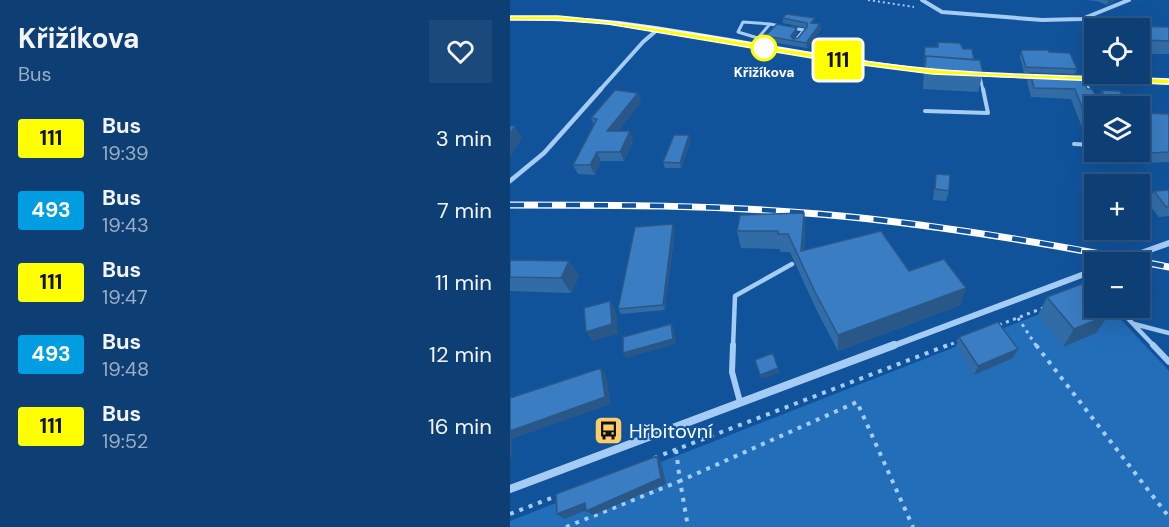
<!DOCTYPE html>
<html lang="en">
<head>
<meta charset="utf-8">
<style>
  :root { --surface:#0d3e74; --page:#1b497c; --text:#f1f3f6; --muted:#9aaec5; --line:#2d5786 }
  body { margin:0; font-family:"DM Sans",sans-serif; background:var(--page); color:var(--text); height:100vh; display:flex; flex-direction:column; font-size:22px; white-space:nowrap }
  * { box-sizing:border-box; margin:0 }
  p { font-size:20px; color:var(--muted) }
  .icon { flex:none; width:33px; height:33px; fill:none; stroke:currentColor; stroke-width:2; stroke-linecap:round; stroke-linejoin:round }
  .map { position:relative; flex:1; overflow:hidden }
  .details { display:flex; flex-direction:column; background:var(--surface); width:510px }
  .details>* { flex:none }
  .badge { padding:0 12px; border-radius:4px; font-size:21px; line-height:39px }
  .buttons { position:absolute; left:574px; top:18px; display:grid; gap:12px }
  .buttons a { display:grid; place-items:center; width:66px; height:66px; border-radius:0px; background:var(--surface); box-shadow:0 6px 24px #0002,0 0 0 2px var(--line); font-size:30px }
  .map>.badge { position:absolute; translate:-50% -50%; box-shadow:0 0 0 3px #fff }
  .round { display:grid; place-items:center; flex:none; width:63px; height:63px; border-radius:0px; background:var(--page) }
  .head { display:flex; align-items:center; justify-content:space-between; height:102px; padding:0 18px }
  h1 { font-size:28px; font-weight:700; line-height:45px }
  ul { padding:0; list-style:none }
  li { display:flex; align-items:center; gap:18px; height:72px; padding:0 18px }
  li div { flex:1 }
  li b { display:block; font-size:22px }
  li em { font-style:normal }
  li .badge { min-width:66px; font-weight:700; text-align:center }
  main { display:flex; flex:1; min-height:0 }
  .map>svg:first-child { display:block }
  .green { fill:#236eb9 }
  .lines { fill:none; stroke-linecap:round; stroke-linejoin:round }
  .path-far2 { stroke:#a4ccf4; stroke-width:2; stroke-dasharray:2 3; stroke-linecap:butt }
  .path-far1 { stroke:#a4ccf4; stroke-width:3; stroke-dasharray:3 4.5; stroke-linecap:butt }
  .path { stroke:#a4ccf4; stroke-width:4; stroke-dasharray:4 6; stroke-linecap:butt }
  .service-far3 { stroke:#a4ccf4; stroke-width:3 }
  .service-far2 { stroke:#a4ccf4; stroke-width:4 }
  .service-far1 { stroke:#a4ccf4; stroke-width:4.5 }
  .service { stroke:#a4ccf4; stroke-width:6 }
  .minor-far3 { stroke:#a4ccf4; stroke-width:4 }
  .minor-far2 { stroke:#a4ccf4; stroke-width:4.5 }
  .minor-far1 { stroke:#a4ccf4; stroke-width:6 }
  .minor { stroke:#a4ccf4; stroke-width:8 }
  .secondary { fill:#d4e8fd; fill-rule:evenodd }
  .rail-casing { stroke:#fff; stroke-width:7 }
  .rail { stroke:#11539b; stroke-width:4.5; stroke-dasharray:14; stroke-linecap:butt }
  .wall { fill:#326ca7 }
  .shaded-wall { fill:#295888 }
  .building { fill:#3a7dc2; stroke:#295888; stroke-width:1.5 }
  .line { fill:#ff0; stroke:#fff; stroke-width:1.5 }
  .stop-dot { fill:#fff; stroke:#ff0; stroke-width:3 }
  .labels { text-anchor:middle; stroke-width:4.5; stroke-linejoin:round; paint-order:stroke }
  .far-stop-label { font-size:14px; font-weight:bold; fill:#fff; stroke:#11539b }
  .near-poi-label { font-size:20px; fill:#fff; stroke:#11539b; text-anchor:start }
</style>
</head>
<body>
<main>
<section class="details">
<div class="head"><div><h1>Křižíkova</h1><p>Bus</p></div><a class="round"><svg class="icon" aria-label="heart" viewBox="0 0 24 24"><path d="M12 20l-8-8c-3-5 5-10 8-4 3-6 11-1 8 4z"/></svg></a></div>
<ul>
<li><span class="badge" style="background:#ff0;color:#111">111</span><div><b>Bus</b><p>19:39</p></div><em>3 min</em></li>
<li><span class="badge" style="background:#009ee0;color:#fff">493</span><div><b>Bus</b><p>19:43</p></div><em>7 min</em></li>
<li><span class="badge" style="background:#ff0;color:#111">111</span><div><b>Bus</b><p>19:47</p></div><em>11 min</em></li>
<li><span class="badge" style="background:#009ee0;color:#fff">493</span><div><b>Bus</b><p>19:48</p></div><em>12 min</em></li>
<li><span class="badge" style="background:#ff0;color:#111">111</span><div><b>Bus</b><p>19:52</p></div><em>16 min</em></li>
</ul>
</section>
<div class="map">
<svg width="659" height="527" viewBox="0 0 659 527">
  <rect width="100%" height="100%" fill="#11539b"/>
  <path class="green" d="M585,308H600L659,371V527H0V521L530,314Z"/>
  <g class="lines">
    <path class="path-far2" d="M358,0L404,7"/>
    <path class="path-far1" d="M508,318L527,347
      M489,325L533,308
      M434,347L449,341"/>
    <path class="path" d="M526,345L659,517
      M166,450L170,481L347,402L403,527
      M144,458L438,345
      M0,514L49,495
      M56,527L170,481L178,527"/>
    <path class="service-far3" d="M282,28L294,30L285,41
      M248,38L228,32L233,22L260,24
      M241,46L260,24L270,26
      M470,77L473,90
      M574,79L579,90"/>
    <path class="service-far2" d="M578,89L580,93
      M415,111L478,113L473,89
      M564,144L585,145"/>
    <path class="service-far1" d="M576,273L585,282
      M608,308L645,347
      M624,324L659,333
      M223,347L225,296L282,264"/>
    <path class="service" d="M223,345L222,372L230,402
      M643,345L659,362"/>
    <path class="minor-far3" d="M412,0L432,12L532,20L572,19L619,0
      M90,90L133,42L147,30"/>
    <path class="minor-far2" d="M0,181L34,153L91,89"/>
    <path class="minor-far1" d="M606,262L659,243
      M380,347L585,270"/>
    <path class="minor" d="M0,489L384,345"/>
    <path class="secondary" d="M0,16C37,16 73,17 109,21C217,35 322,59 430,70L434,72L430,74C322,64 217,39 109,26C73,21 37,21 0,20Z
      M453,72L535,75L539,77L535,79L456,76L452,74Z
      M555,76L659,79V85L558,80H555Z"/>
    <defs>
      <path id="rail" d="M0,205C103,205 206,205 309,214C427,224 543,244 659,267"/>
    </defs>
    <use href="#rail" class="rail-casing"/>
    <use href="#rail" class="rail"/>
  </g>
  <path class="wall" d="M577,0H605L604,2L597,5L587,1Z
    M273,18L310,24L311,29L297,48L256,41L255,36L287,28V33L283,39L288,38L296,28L273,23Z
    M601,26L659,27V54H630V28H600Z
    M428,42L453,49L464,60L473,73L468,92L413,89L415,47H427Z
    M511,52H539L567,69L565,74L514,73L510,57Z
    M520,73L577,89L588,99L592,90L610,91L585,106V152H630V109L633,113L659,114V162L636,163L635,160L583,157L580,149L584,141L577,140L561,99L521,97L517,82Z
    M128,93L131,102L108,131L123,141L114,161H91L85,175L68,174L63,165L84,125L81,118Z
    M181,141L171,168H155L153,162Z
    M426,174L439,191L436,201L423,200Z
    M659,190V216L649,217L637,202L644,191Z
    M294,213L295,231L294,250L399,271L451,305L328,351L306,309L280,252H270V249L231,248L227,231Z
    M165,229L155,310L111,314L108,309Z
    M0,260L59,261L69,276L61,293L0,291Z
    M537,297L585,308H593L599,315L586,333L553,347L528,315Z
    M449,337L503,358L464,375L446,347Z"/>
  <path class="shaded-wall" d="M598,0H605L604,2L597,5Z
    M310,24L311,29L297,48L296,43Z
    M287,28V33L281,41V36Z
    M128,93L131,102L101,141L97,131Z
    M5,126L12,138L0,157V134Z
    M120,131L123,141L114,161L110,152Z
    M179,135L181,141L171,168L170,163Z
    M87,152L91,161L85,175L80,165Z
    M294,213L295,231L293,269L291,251Z
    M163,224L165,229L155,310L153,305Z
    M59,261L69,276L61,293L51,278Z
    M456,288L451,305L328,351V335Z
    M100,301L106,311L108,334L83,341L76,332Z
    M599,315L586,333L553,347L564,329Z
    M161,324L164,329L166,344L116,358L113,353Z
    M508,349L503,358L464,375L468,366Z
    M91,368L96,375L101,404L2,439V457L0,458V431Z
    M268,368L269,373L251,379L250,375Z
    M147,456L151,461L156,484L83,515L76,511Z
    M75,503L82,508L54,519L47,514Z"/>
  <path class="building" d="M276,14L305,18L301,23L310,24L296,43L255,36L267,24L287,28L281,36L283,39L288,38L297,27V23L273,18Z
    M601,26L659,27V41L630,40V28H603Z
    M428,42L450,43L453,49H462L464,60L416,56L414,61L415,47H428Z
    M512,50H538L539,52L560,53L567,69L516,67L511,52Z
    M416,56L470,60L473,73L415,70Z
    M520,73L572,75L577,89H582L588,100L594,97L592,90L610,91L618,106H585V131H581L565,89L524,88Z
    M105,90L128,93L97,131H120L110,152H87L80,165H63L87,119L81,118Z
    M630,109H632L633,113L659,114V152L642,153L640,150L630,149Z
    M0,126H5L0,134Z
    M164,135H179L170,163L153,162Z
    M426,174L440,175L439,191L425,189Z
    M659,190V206L656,207L644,191Z
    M294,213L291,251L371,231L399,271L434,259L456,288L328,335L305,292L278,234H268V231H227L230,215Z
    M163,224L153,305L108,309L125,227Z
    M0,260L59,261L51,278L0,277Z
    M585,279V297L583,298L585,300V308H592L599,315L564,329L537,297Z
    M100,301L102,324L76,332L74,308Z
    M488,322L508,349L468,366L449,337Z
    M161,324L163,339L113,353V337Z
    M263,353L268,368L250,375L245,360Z
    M91,368L95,397L0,431V398Z
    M147,456L151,478L76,511L75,503L47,514L46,494Z"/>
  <path class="line" d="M48,16C174,27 297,57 422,69C501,76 580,76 659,79V84L423,74L314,60L98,24L48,20H0V16Z"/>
  <defs>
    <symbol id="bus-square" viewBox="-11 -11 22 22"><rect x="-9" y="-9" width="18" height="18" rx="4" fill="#ffcd67" stroke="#11539b"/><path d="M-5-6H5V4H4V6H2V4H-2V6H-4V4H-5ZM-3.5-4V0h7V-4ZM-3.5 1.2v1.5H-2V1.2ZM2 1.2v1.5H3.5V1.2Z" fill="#111"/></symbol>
  </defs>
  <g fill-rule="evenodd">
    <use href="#bus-square" x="82" y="414" width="33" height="33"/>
  </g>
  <circle class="stop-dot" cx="254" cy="48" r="12"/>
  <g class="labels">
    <g class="far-stop-label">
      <text x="254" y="77">Křižíkova</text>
    </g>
    <g class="near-poi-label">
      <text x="119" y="438">Hřbitovní</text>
    </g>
  </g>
</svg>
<div class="buttons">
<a><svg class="icon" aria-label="locate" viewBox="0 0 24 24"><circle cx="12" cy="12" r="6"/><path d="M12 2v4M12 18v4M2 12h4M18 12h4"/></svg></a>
<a><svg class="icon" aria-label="layers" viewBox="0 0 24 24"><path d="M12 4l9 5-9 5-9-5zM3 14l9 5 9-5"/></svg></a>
<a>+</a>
<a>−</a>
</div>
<b class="badge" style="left:328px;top:60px;background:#ff0;color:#111">111</b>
</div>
</main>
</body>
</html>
